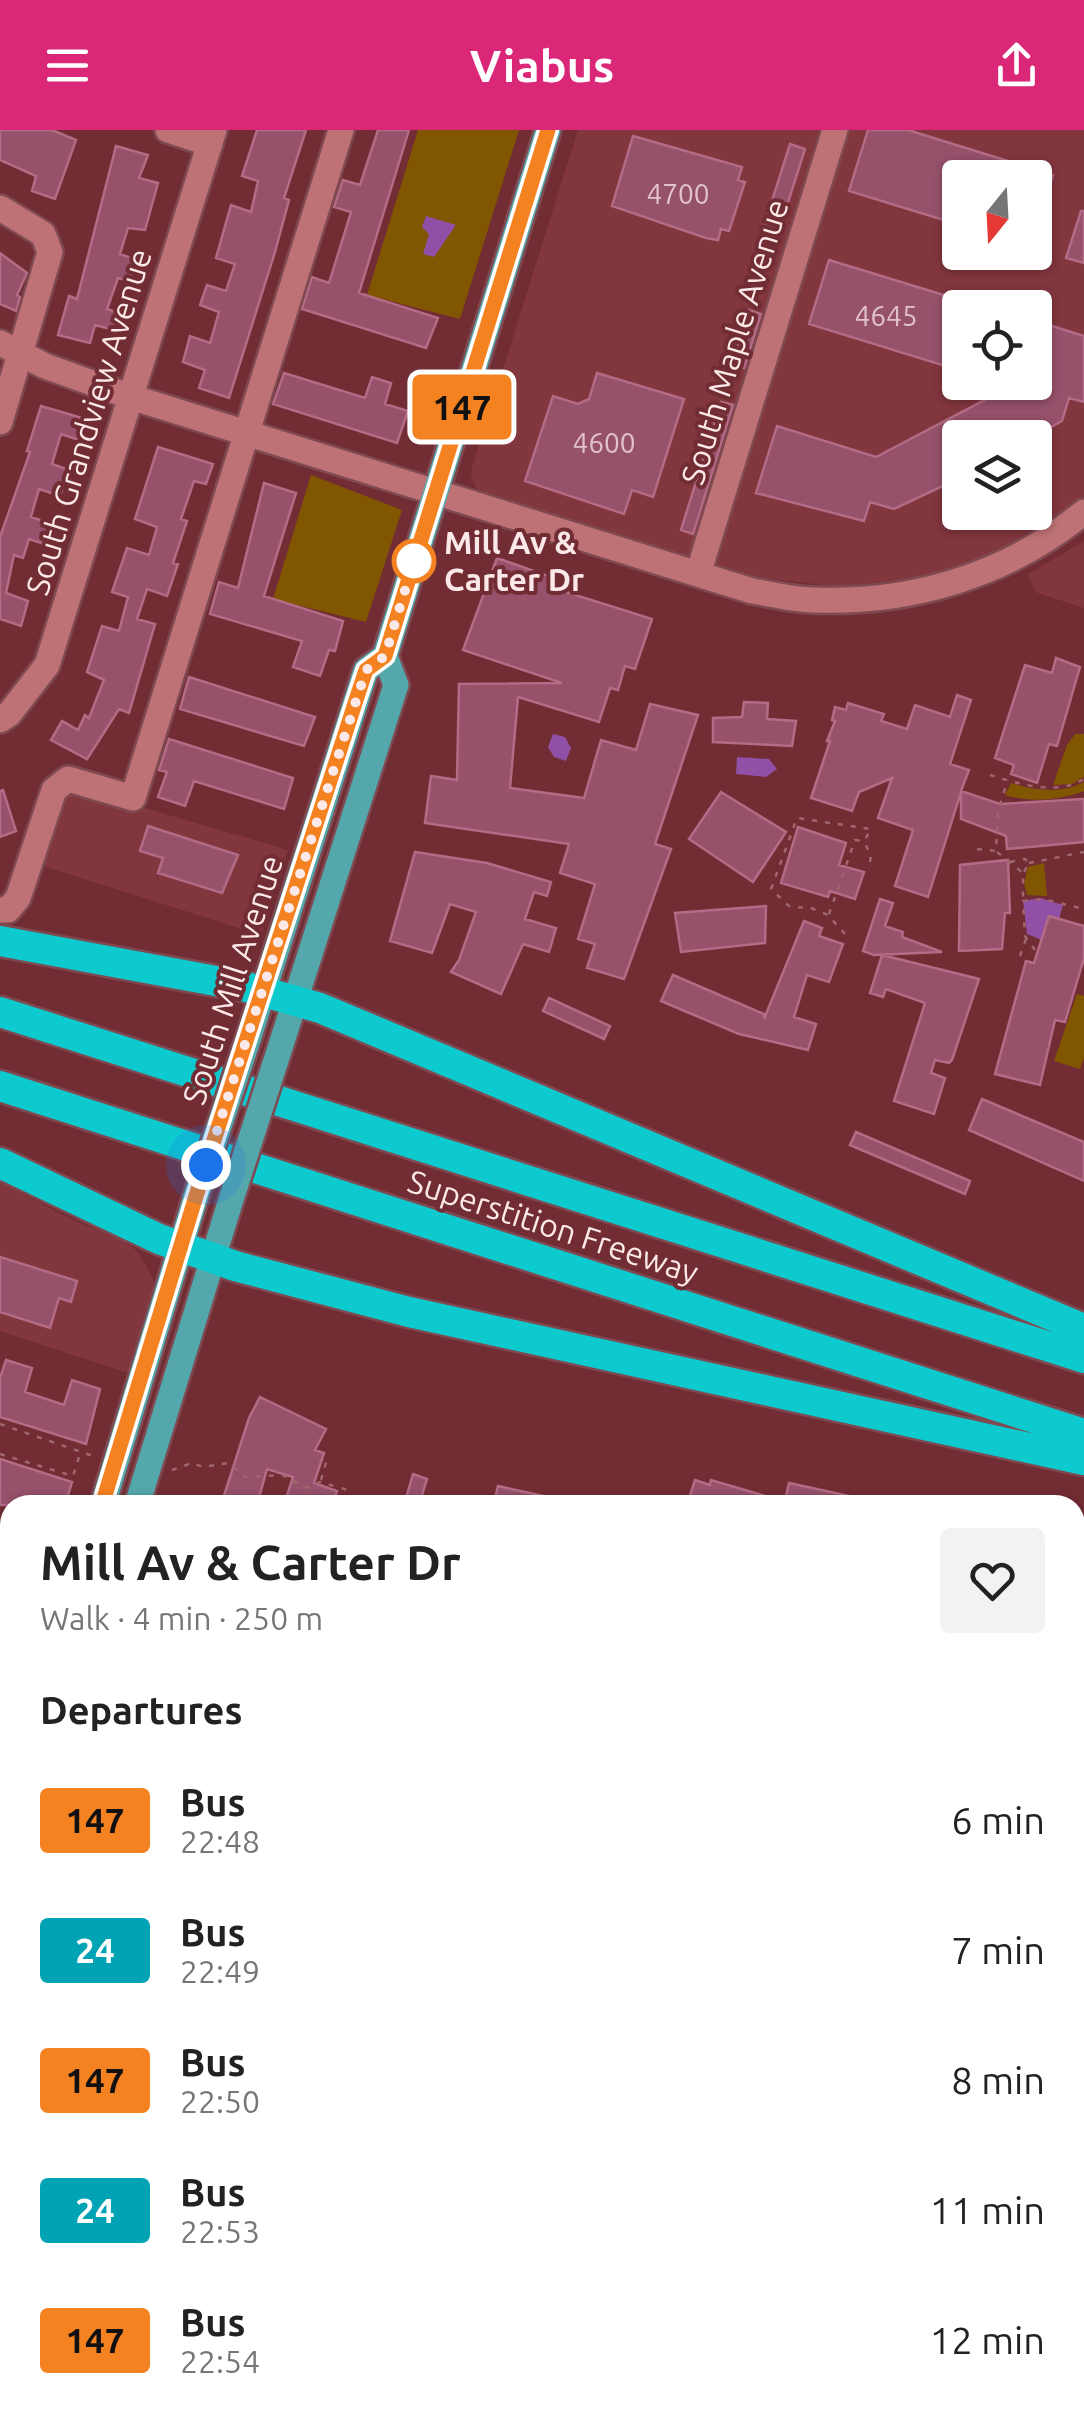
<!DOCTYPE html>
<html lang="en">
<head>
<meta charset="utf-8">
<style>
  :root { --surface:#fff; --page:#f2f2f2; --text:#222; --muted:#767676; --accent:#db2777 }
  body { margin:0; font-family:Ubuntu,sans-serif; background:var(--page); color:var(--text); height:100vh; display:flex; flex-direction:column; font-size:38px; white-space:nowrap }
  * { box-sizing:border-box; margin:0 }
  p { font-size:32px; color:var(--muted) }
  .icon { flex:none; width:55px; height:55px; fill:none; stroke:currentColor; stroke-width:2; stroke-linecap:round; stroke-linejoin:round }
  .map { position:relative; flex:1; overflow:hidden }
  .drawer { position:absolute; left:0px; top:1365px; width:1085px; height:932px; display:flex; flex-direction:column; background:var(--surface); border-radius:30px 30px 0 0; box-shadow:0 2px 8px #0004 }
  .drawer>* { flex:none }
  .badge { padding:0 20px; border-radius:8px; font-size:35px; line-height:65px }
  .needle { width:65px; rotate:198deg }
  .controls { position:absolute; left:942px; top:30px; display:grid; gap:20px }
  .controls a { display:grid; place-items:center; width:110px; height:110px; border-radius:10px; background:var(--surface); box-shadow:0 2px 8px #0004; font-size:50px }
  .you { position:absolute; width:50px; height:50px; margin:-25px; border:8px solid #fff; border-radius:50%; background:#1a73e8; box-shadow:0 0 0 15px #1a73e833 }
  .map>.badge { position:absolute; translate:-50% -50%; box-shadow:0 0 0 5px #fff }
  h2 { padding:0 40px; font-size:38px; line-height:90px }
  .round { display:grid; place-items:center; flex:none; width:105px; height:105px; border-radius:10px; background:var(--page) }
  .summary { display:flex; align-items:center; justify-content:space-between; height:170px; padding:0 40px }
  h1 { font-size:48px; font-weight:600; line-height:75px }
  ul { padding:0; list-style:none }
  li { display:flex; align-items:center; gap:30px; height:130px; padding:0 40px }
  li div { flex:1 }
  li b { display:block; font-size:38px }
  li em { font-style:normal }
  li .badge { min-width:110px; font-weight:700; text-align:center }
  header { display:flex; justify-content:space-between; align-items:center; height:130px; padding:0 40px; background:var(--accent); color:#fff; font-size:45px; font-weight:600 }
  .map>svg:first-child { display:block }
  .built { fill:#82363e; fill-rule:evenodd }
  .green { fill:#805600 }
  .water { fill:#8f50a5 }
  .building { fill:#96516b; stroke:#b36b86; stroke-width:2.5 }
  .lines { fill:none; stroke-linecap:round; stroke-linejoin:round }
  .minor-casing { stroke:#7f4951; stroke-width:30 }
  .major-casing { stroke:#7f4951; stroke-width:30 }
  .highway-casing { stroke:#7f4951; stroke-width:35 }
  .path { stroke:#9d676c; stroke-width:2.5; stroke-dasharray:5 8; stroke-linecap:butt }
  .minor { stroke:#bf7276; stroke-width:25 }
  .major { stroke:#54a7ab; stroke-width:25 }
  .highway { stroke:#0dcace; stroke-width:30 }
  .rail { stroke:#e8cfd0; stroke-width:5; stroke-dasharray:15 8; stroke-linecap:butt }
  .major-bridge-casing { stroke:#7f4951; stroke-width:30; stroke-linecap:butt }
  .major-bridge { stroke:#54a7ab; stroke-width:25 }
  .line-casing { stroke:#fff; stroke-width:22 }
  .line { stroke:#f58220; stroke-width:15 }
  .walk { stroke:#fbe9e9; stroke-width:10; stroke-dasharray:0 18 }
  .stop-dot { fill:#fff; stroke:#f58220; stroke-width:5 }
  .labels { text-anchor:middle; stroke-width:8; stroke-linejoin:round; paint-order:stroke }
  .number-label { font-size:28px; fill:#e2c3ca }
  .street-label { font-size:32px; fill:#fbe9e9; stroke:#722d34 }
  .stop-label { font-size:32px; font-weight:bold; fill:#fbe9e9; stroke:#722d34; text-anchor:start }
</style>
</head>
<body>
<header><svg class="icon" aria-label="menu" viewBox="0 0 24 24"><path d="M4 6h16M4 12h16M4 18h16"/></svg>Viabus<svg class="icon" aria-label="share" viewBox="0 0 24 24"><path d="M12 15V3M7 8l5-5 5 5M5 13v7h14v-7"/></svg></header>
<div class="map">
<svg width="1084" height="2296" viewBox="0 0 1084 2296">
  <rect width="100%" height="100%" fill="#722d34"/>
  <path class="built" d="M578,0H1084V366L1047,395L995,425L922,447L841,457L755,447L478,360L472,350L471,341ZM960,48H1035V122H960ZM960,178H1035V252H960ZM960,308H1035V382H960Z
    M1084,411V478L1035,462L1028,444Z
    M73,657L288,720L261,805L40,735L60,663Z
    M0,1052L77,1092L112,1104L135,1119L143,1130L153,1149V1169L131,1244L0,1201Z"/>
  <path class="green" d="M418,0H519L460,189L367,165Z
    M311,345L402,380L366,492L273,469Z
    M1075,604H1084V647L1072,654L1053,655L1067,615Z
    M1084,652V661C1062,670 1028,673 1005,665L1011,653C1035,661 1062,664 1084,652Z
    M1044,733L1047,766L1027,765L1024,753L1028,737Z
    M1077,864L1084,866V928L1080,939L1054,931Z"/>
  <path class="water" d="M426,86L456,95L434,127L423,124L429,104L422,97Z
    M553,604L565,607L571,618L566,631L554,627L548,617Z
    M737,627L769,629L777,639L766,647L736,644Z
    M1040,768L1063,775L1059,789L1042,810L1027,804L1023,771Z"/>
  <path class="building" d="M0,0H52L76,10L55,69L32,61L36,46L0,30Z
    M257,0H306L284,68L289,70L275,122L229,268L199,258L205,240L183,232L190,206L210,213L219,182L200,175L207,155L226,161L235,134L216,128L231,75L251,82L258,51L242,46Z
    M378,0H409L359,163L438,188L426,218L302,179L312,147L329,153L351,82L334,77L343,50L360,55Z
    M868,0H908L1053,45L1038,94H1035V48H960V95L849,61Z
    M633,6L742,37L738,50L745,52L729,101L721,99L718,110L706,108L612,76Z
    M790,14L805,19L779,101L764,96Z
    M116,16L148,25L139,48L158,53L145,100L128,98L120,124L137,130L129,151L118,148L107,179L119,183L114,200L95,195L90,213L58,205L69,166L77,169Z
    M1081,81H1084V133L1066,128Z
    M0,123L27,143L17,165L20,167L16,181L0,174Z
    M829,130L960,170V222L955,239L809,194Z
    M749,180L761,184L744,238L732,235Z
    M1046,194L1084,206V272L1069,268L1062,291L1031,308H960V348L894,379L870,372L864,391L756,363L777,296L876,327L1019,252H1035V232Z
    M284,243L365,268L372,247L391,253L385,274L408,281L397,313L273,274Z
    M597,243L684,269L653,367L632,360L624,384L525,351L553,266L578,274L589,269Z
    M721,272L733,275L693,404L681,400Z
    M41,276L86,289L79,310L61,304L52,334L69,340L60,366L39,359L31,387L53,394L47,415L29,409L23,428L14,425L6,463L28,471L21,496L0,489V407L30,322L27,321Z
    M158,317L213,334L206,354L194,351L181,389L187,391L173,433L178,434L167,466L147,459L137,489L155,494L129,583L119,579L87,629L51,610L62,591L78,600L85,585L89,588L104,550L87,542L102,496L119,501L128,467L112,462L127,418L149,425L157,397L135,389Z
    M264,353L296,363L264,466L343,491L335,521L329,520L320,546L293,537L302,511L210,484L219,452L238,458Z
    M497,428L554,448L550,457L652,489L635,539L625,536L618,560L610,558L599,592L518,567L510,658L584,668L601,610L636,620L650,574L698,585L655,714L671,719L624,849L587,838L595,814L578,809L595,754L560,743L569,714L425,693L431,646L457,650L459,554L562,553L463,520Z
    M1056,528L1080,537L1057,616L1049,614L1037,653L1011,644L1014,635L995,628L1025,535L1052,543Z
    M189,547L315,587L304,616L180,579Z
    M957,565L971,570L950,634L969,640L961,661L1000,674L1084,669V712L1007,719L1006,706L961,689V662L928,767L895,756L913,700L878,688L892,648L859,662L852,681L811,668L830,611H827L835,591L832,590L835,577L846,580L848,573L884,584L881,591L907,599L915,575L950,587Z
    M744,572L768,573L767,589L796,591L792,616L713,612V588L742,587Z
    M169,609L293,648L284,679L194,651L185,676L158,667L167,642L159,640Z
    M3,660L16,701L0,707V661Z
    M721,662L786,702L753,752L689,709Z
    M148,696L238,725L222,763L158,743L163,728L140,721Z
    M798,697L846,713L839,735L864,742L855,769L830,761L828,767L781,753Z
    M415,722L487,733L551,752L547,766L534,762L525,789L556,798L549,822L523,814L501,864L451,842L459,830L476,782L450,774L432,823L390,811Z
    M1008,730L1010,783H1005L1002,819L959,821L960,735Z
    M880,769L893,773L885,796L903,802L902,807L942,822L874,825L863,821Z
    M766,776L765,813L681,822L675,783Z
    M1049,786L1084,796V828L1065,892L1055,890L1040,955L995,944L1026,831L1034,833Z
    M804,791L822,798L819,806L843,814L829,852L807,845L794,887L816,894L808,920L739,904L661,871L673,845L764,884V889Z
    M882,825L979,849L952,930L949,933L935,930L931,943L945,948L934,984L894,971L925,873L886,859L883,867L870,863Z
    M549,868L610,896L604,909L543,881Z
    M982,969L1084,1012V1051L969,1000Z
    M856,1002L970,1051L965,1064L850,1015Z
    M0,1127L77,1151L71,1172L59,1168L50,1198L0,1182Z
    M6,1230L32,1238L25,1262L64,1275L72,1250L100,1259L86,1314L0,1287V1248Z
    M260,1267L326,1299L315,1320L324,1323L314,1353L337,1361L333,1375H284L293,1347L267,1339L257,1375H221L249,1288Z
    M0,1329L72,1352L65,1375H0Z
    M413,1344L427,1349L419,1375H404Z
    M695,1350L710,1355L711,1350L782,1371L781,1375H687Z
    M789,1353L863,1369V1375H784Z
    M498,1356L558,1369V1375H523L495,1369Z"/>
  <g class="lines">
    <defs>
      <path id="minor" d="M168,0L210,14
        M0,78L43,104L50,122L0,292
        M0,213L45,236L131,267L752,461C772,464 793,470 813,470C911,474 1008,445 1084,382
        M698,444L835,0
        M0,590L9,584L47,535L214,0
        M0,780H8L18,768L54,660L68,649L133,668L341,0
        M1075,1705L1084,1678
        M0,1717L10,1720
        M1075,1783L1084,1786
        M1075,1907L1084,1910
        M882,2296L885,2288"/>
      <path id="major" d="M248,910L366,540L385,526L548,0
        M280,918L396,555L385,526
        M103,1375L196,1066
        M137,1375L229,1076
        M0,1766L10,1734"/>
      <path id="highway" d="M0,811L243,856L320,878L1084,1199
        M0,882L1084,1228
        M0,956L1084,1304
        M0,1033L159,1109L235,1136L409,1182L1084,1330"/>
    </defs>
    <use href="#minor" class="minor-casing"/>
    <use href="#major" class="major-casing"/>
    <use href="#highway" class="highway-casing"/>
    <path class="path" d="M990,645C1020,654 1056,666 1084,649
      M977,719L996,721L998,681L1007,652
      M997,722L1023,743V771
      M1010,732L1025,729L1029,733L1024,742
      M1029,733L1084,722
      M829,784L855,710L863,711
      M845,804L828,785L811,778L790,777L771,759L797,688L871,699L864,711L871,726L869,737
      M1035,820L1025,806L1023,771L1043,769L1084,779
      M1020,826L1026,809
      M0,1294L96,1327
      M0,1324L73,1346L80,1324
      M172,1340L192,1333L203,1337L229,1333L246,1347L282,1345L307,1358L320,1352L348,1360
      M321,1350L328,1326
      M0,1474L10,1477"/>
    <use href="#minor" class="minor"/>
    <use href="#major" class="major"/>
    <use href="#highway" class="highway"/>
    <path class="rail" d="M1075,1560L1084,1531
      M839,2296L842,2288"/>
    <defs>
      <path id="major-bridge" d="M196,1066L248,910
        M229,1076L280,918"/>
    </defs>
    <use href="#major-bridge" class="major-bridge-casing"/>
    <use href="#major-bridge" class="major-bridge"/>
  </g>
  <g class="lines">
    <defs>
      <path id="line" d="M102,1375L196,1066L358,564L366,540L385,526L548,0"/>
    </defs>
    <use href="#line" class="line-casing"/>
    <use href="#line" class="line"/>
    <path class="walk" d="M206,1035L366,540L385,526L414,431"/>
  </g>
  <circle class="stop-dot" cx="414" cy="431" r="20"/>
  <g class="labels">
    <g class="number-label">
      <text x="678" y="74">4700</text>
      <text x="886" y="196">4645</text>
      <text x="604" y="323">4600</text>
    </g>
    <g class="street-label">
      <text transform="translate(735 212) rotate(-73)" y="11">South Maple Avenue</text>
      <text transform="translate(89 292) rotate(-73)" y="11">South Grandview Avenue</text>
      <text transform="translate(233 850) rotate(-72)" y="11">South Mill Avenue</text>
      <text transform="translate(553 1097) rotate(18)" y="11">Superstition Freeway</text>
    </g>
    <g class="stop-label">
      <text x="444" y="424">Mill Av &amp;<tspan x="444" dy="37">Carter Dr</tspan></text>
    </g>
  </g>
</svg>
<div class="controls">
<a><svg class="needle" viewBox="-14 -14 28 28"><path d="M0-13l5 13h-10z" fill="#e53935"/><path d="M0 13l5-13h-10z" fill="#767676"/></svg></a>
<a><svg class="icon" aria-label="locate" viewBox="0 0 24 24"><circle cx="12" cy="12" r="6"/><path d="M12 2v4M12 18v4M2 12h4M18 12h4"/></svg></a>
<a><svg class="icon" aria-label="layers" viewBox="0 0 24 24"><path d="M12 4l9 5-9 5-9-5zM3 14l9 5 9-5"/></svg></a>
</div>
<div class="you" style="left:206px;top:1035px"></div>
<b class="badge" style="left:462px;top:277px;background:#f58220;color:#111">147</b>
<section class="drawer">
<div class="summary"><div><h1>Mill Av &amp; Carter Dr</h1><p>Walk · 4 min · 250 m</p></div><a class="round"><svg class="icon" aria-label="heart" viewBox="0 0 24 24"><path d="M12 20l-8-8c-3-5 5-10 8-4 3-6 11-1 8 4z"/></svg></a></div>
<h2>Departures</h2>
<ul>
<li><span class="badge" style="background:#f58220;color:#111">147</span><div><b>Bus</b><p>22:48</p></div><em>6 min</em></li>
<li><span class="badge" style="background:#00a3b4;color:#fff">24</span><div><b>Bus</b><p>22:49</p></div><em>7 min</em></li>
<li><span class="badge" style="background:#f58220;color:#111">147</span><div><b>Bus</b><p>22:50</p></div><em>8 min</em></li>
<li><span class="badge" style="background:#00a3b4;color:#fff">24</span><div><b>Bus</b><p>22:53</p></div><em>11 min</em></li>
<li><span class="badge" style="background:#f58220;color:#111">147</span><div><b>Bus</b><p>22:54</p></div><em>12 min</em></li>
</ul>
</section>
</div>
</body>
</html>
